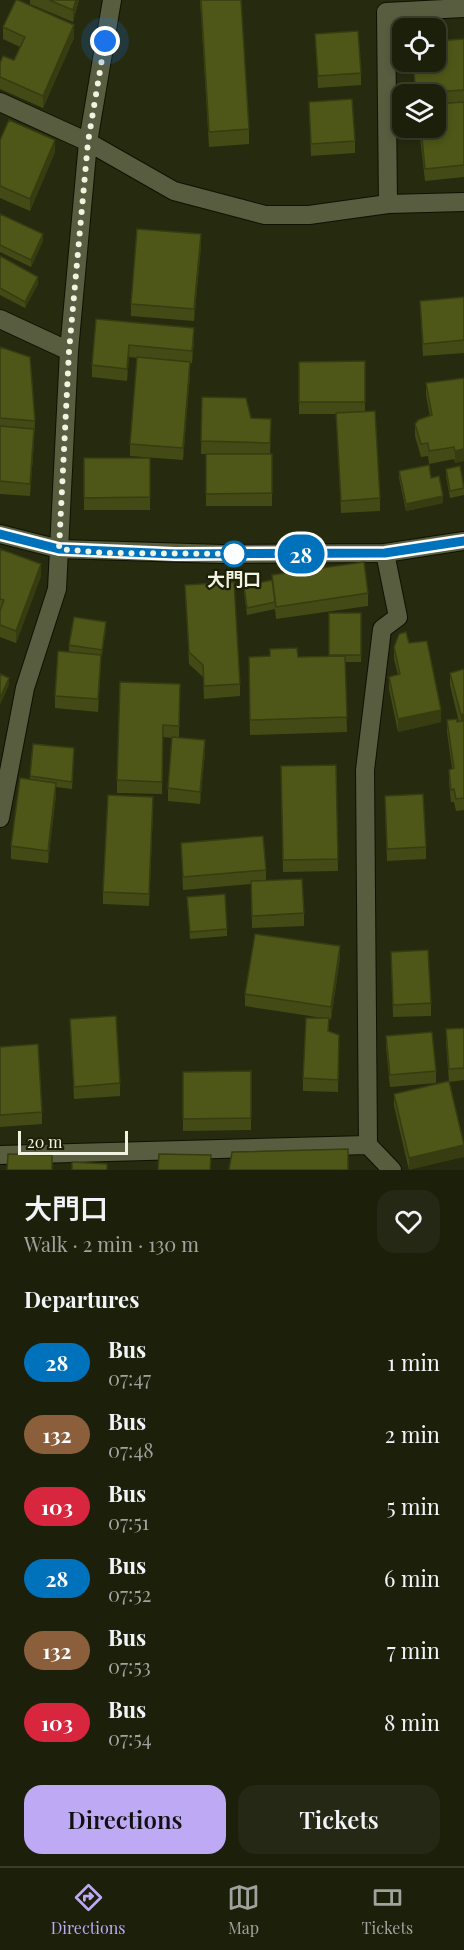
<!DOCTYPE html>
<html lang="en">
<head>
<meta charset="utf-8">
<style>
  :root { --surface:#1c200b; --page:#252814; --text:#f1f3f6; --muted:#a0a39d; --line:#3a3e2c; --accent:#bea9f5 }
  body { margin:0; font-family:"Playfair Display","Noto Sans JP",serif; background:var(--page); color:var(--text); height:100vh; display:flex; flex-direction:column; font-size:22px; white-space:nowrap }
  * { box-sizing:border-box; margin:0 }
  p { font-size:20px; color:var(--muted) }
  .icon { flex:none; width:33px; height:33px; fill:none; stroke:currentColor; stroke-width:2; stroke-linecap:round; stroke-linejoin:round }
  .map { position:relative; height:1170px; overflow:hidden }
  .panel { display:flex; flex-direction:column; background:var(--surface); flex:1 }
  .panel>* { flex:none }
  .badge { padding:0 12px; border-radius:20px; font-size:21px; line-height:39px }
  .fabs { position:absolute; left:392px; top:18px; display:grid; gap:12px }
  .fabs a { display:grid; place-items:center; width:54px; height:54px; border-radius:12px; background:var(--surface); box-shadow:0 3px 9px #0003,0 0 0 2px var(--line); font-size:30px }
  .scale { position:absolute; left:18px; bottom:15px; width:110px; box-sizing:border-box; padding-left:6px; border:3px solid #f0f3e2; border-top:0; font-size:16px; line-height:21px; white-space:nowrap; color:#f0f3e2; -webkit-text-stroke:4px #1d2006; paint-order:stroke }
  .you { position:absolute; width:30px; height:30px; margin:-15px; border:4px solid #fff; border-radius:50%; background:#1a73e8; box-shadow:0 0 0 9px #1a73e833 }
  .map>.badge { position:absolute; translate:-50% -50%; box-shadow:0 0 0 3px #fff }
  h2 { padding:0 24px; font-size:22px; line-height:54px }
  .round { display:grid; place-items:center; flex:none; width:63px; height:63px; border-radius:18px; background:var(--page) }
  .overview { display:flex; align-items:center; justify-content:space-between; height:102px; padding:0 24px }
  h1 { font-size:28px; font-weight:600; line-height:45px }
  .cta { display:flex; gap:12px; margin-top:auto; padding:12px 24px }
  .cta a { flex:1; height:69px; border-radius:18px; background:var(--accent); color:#111; font-size:24px; font-weight:600; line-height:69px; text-align:center }
  .cta a+a { background:var(--page); color:var(--text) }
  ul { padding:0; list-style:none }
  li { display:flex; align-items:center; gap:18px; height:72px; padding:0 24px }
  li div { flex:1 }
  li b { display:block; font-size:22px }
  li em { font-style:normal }
  li .badge { min-width:66px; font-weight:700; text-align:center }
  .tab-bar { display:flex; justify-content:space-around; align-items:center; height:84px; border-top:2px solid var(--line); background:var(--surface); font-size:16px; color:var(--muted) }
  .tab-bar a { display:grid; justify-items:center; gap:3px }
  .tab-bar .on { color:var(--accent) }
  .map>svg:first-child { display:block }
  .lines { fill:none; stroke-linecap:round; stroke-linejoin:round }
  .street-casing { stroke:#0f1200; stroke-width:20 }
  .secondary-casing { stroke:#0f1200; stroke-width:20 }
  .street { stroke:#585d40; stroke-width:18 }
  .secondary { stroke:#585d40; stroke-width:18 }
  .wall { fill:#434a15 }
  .shaded-wall { fill:#373c11 }
  .building { fill:#4e5618; stroke:#373c11; stroke-width:1.5 }
  .line-casing { stroke:#fff; stroke-width:14 }
  .line { stroke:#0072bc; stroke-width:9 }
  .walk { stroke:#f0f3e2; stroke-width:6; stroke-dasharray:0 10.8 }
  .stop-dot { fill:#fff; stroke:#0072bc; stroke-width:3 }
  .labels { text-anchor:middle; stroke-width:4.5; stroke-linejoin:round; paint-order:stroke }
  .stop-label { font-size:18px; font-weight:bold; fill:#f0f3e2; stroke:#1d2006 }
</style>
</head>
<body>
<div class="map">
<svg width="464" height="1170" viewBox="0 0 464 1170">
  <rect width="100%" height="100%" fill="#262a0f"/>
  <g class="lines">
    <defs>
      <path id="street" d="M0,102L88,142L174,191L265,215H309L388,204L464,202
        M388,204L386,12L464,8
        M0,319L69,351
        M385,553L398,617L382,629L365,770L368,1145L392,1170
        M0,818L25,688L57,589L69,351L88,142L112,0
        M0,1155L368,1145"/>
      <path id="secondary" d="M0,534L59,549L222,554L385,553L464,541"/>
    </defs>
    <use href="#street" class="street-casing"/>
    <use href="#secondary" class="secondary-casing"/>
    <use href="#street" class="street"/>
    <use href="#secondary" class="secondary"/>
  </g>
  <path class="wall" d="M30,0H79L73,22L30,4Z
    M200,0H241L249,129V144L209,147Z
    M3,27L74,38L43,108L0,89V63L14,60L20,47L3,39Z
    M315,34L361,73V85L318,88Z
    M464,39V177L425,181L419,128H435V94H415L413,62H435Z
    M309,102L355,141V153L311,156Z
    M0,140L55,152L30,211L0,198Z
    M0,214L43,241L31,267L0,252Z
    M201,246L194,321L131,316V304Z
    M0,256L38,284L25,308L0,295Z
    M464,297V353L423,356L420,301Z
    M96,319L194,340L192,363H190V374L183,460L130,456V444L137,358L129,357L127,381L92,377V365Z
    M0,347L35,421L34,441L30,496L0,494Z
    M365,361V412L380,498V511L341,513L336,414H299V362Z
    M464,378V461L455,463L454,459L429,464L428,456L421,457L415,436V424L430,416L426,395V383Z
    M202,397L251,418L271,431L270,454H272V506H206V454H210H201Z
    M84,458H150V510H84Z
    M446,469L464,488V495L450,498L446,476Z
    M399,471L431,478L443,503L406,511L399,478Z
    M0,549L41,576L16,643L0,637Z
    M272,575L368,593V606L276,619L275,609L247,615L244,593V586L272,580Z
    M185,585L240,684V696L204,699L203,677L189,664Z
    M329,613H361V662H345L347,732L250,735L249,672L298,657H329Z
    M106,629L101,657L98,712L55,708V696L77,653L69,652V645Z
    M409,643L441,722L398,732L389,689V677L398,675L394,659V647Z
    M464,669V810L456,811L454,802H451L449,783V770L452,768L447,732V720L459,722L450,685V673Z
    M180,684L179,738L205,752L200,804L168,801V788L172,738L163,737L162,794L117,793V780Z
    M74,754L72,789L56,787V795L48,863L11,859V846L30,780V776Z
    M336,765L338,871L283,872L281,766Z
    M385,796L426,847V859L387,861Z
    M153,809L149,906L103,904V892Z
    M181,843L266,870V880L304,913V926L252,928L251,884L183,890Z
    M187,897L227,929V936L190,939Z
    M391,952L431,1003V1016L393,1017Z
    M340,958L331,1019H329V1031L339,1035L338,1092L303,1091V1078L323,1018L245,1006V994Z
    M70,1019L120,1083V1096L74,1099Z
    M464,1028V1080L449,1082L446,1042V1029Z
    M386,1036L436,1071V1083L390,1087L386,1048Z
    M0,1047L42,1112V1124L0,1127Z
    M251,1071V1130L183,1131V1072Z
    M394,1094L464,1144L409,1170L394,1106Z"/>
  <path class="shaded-wall" d="M76,0H79L73,22V10Z
    M74,25V38L43,108V96Z
    M55,140V152L30,211V199Z
    M43,234V241L31,267V260Z
    M201,234V246L194,321V309Z
    M38,277V284L25,308V302Z
    M194,328V340L192,363V351Z
    M129,345V357L127,381V369Z
    M190,362V374L183,460V448Z
    M34,429V441L30,496V484Z
    M464,449V461L455,463V451Z
    M443,496V503L406,511V504Z
    M41,564V576L16,643V631Z
    M106,622V629L102,657V650Z
    M101,655V667L98,712V699Z
    M9,678V685L0,705V698Z
    M441,710V722L398,732V719Z
    M464,714V726L461,727V715Z
    M205,740V752L200,804V792Z
    M56,783V795L48,863V851Z
    M153,797V809L149,906V894Z
    M340,946V958L331,1019V1007Z
    M464,1145V1157L409,1170V1158Z"/>
  <path class="building" d="M16,0H18L74,25L43,96L0,77V63L3,56L14,60L25,37L3,27Z
    M49,0H76L73,10Z
    M201,0H241L249,129L209,132Z
    M358,31L361,73L318,76L315,34Z
    M464,39V90L416,93L413,62H435V41Z
    M352,99L355,141L311,144L309,102Z
    M464,102V165L425,169L421,128H435V104Z
    M9,120L55,140L30,199L0,186V140Z
    M0,214L43,234L31,260L0,245Z
    M137,229L201,234L194,309L131,304Z
    M0,256L38,277L25,302L0,288Z
    M464,297V340L423,344L420,301Z
    M96,319L194,328L192,351L129,345L127,369L92,365Z
    M0,347L30,357L35,421L0,418Z
    M137,357L190,362L183,448L130,444Z
    M365,361V402H299V362Z
    M464,378V449L455,451L454,447L429,451L428,443L421,444L415,424L418,420L432,415L426,383Z
    M202,397L246,398L251,418L271,419L270,443L201,441Z
    M375,411L380,498L341,501L336,413Z
    M0,426L34,429L30,484L0,481Z
    M206,454H272V493L206,494Z
    M84,458H150V497L84,498Z
    M429,465L431,478L439,476L443,496L406,504L399,471Z
    M460,466L464,488L450,491L446,469Z
    M0,549L41,564L16,631L0,625V611L4,600L0,599Z
    M364,562L368,593L276,607L272,575Z
    M272,580L275,602L247,608L244,586Z
    M234,582L240,684L204,686L203,665L189,652L185,585Z
    M329,613H361V655H329Z
    M74,617L106,622L102,650L69,645Z
    M406,632L409,643L427,641L441,710L398,719L389,677L400,674L394,647L399,634Z
    M297,648L298,657L345,656L347,717L250,720L249,657L270,656V649Z
    M58,651L101,655L98,699L55,696Z
    M464,669V714L461,715L450,673Z
    M0,674L9,678L0,698Z
    M120,682L180,684L179,726L163,725L162,782L117,780Z
    M457,719V722L464,721V798L456,799L454,789L451,790L449,770L454,768L447,720Z
    M172,737L205,740L200,792L168,788Z
    M33,744L74,748L72,782L30,776Z
    M336,765L338,859L283,860L281,766Z
    M20,778L56,783L48,851L11,846Z
    M423,794L426,847L387,849L385,796Z
    M108,795L153,797L149,894L103,892Z
    M263,836L266,870L183,877L181,843Z
    M302,879L304,913L252,916L251,881Z
    M225,894L227,929L190,932L187,897Z
    M255,934L340,946L331,1007L245,994Z
    M428,950L431,1003L393,1005L391,952Z
    M116,1016L120,1083L74,1087L70,1019Z
    M306,1018H329L328,1031L339,1035L338,1080L303,1078Z
    M464,1028V1068L449,1069L446,1029Z
    M432,1032L436,1071L390,1075L386,1036Z
    M38,1044L42,1112L0,1115V1047Z
    M251,1071V1118L183,1119V1072Z
    M449,1081L464,1145L409,1158L394,1094Z
    M348,1149V1170H229L232,1152Z
    M8,1154L52,1155V1170H7Z
    M159,1154L211,1155L210,1170H158Z
    M72,1162L107,1164V1170H72Z"/>
  <g class="lines">
    <defs>
      <path id="line" d="M0,534L59,549L175,554L385,553L464,541"/>
    </defs>
    <use href="#line" class="line-casing"/>
    <use href="#line" class="line"/>
    <path class="walk" d="M105,41L88,142L69,351L59,549L105,553L246,554H234"/>
  </g>
  <circle class="stop-dot" cx="234" cy="554" r="12"/>
  <g class="labels">
    <g class="stop-label">
      <text x="234" y="586">大門口</text>
    </g>
  </g>
</svg>
<div class="fabs">
<a><svg class="icon" aria-label="locate" viewBox="0 0 24 24"><circle cx="12" cy="12" r="6"/><path d="M12 2v4M12 18v4M2 12h4M18 12h4"/></svg></a>
<a><svg class="icon" aria-label="layers" viewBox="0 0 24 24"><path d="M12 4l9 5-9 5-9-5zM3 14l9 5 9-5"/></svg></a>
</div>
<div class="scale">20 m</div>
<div class="you" style="left:105px;top:41px"></div>
<b class="badge" style="left:301px;top:554px;background:#0072bc;color:#fff">28</b>
</div>
<section class="panel">
<div class="overview"><div><h1>大門口</h1><p>Walk · 2 min · 130 m</p></div><a class="round"><svg class="icon" aria-label="heart" viewBox="0 0 24 24"><path d="M12 20l-8-8c-3-5 5-10 8-4 3-6 11-1 8 4z"/></svg></a></div>
<h2>Departures</h2>
<ul>
<li><span class="badge" style="background:#0072bc;color:#fff">28</span><div><b>Bus</b><p>07:47</p></div><em>1 min</em></li>
<li><span class="badge" style="background:#8b5e3c;color:#fff">132</span><div><b>Bus</b><p>07:48</p></div><em>2 min</em></li>
<li><span class="badge" style="background:#d7263d;color:#fff">103</span><div><b>Bus</b><p>07:51</p></div><em>5 min</em></li>
<li><span class="badge" style="background:#0072bc;color:#fff">28</span><div><b>Bus</b><p>07:52</p></div><em>6 min</em></li>
<li><span class="badge" style="background:#8b5e3c;color:#fff">132</span><div><b>Bus</b><p>07:53</p></div><em>7 min</em></li>
<li><span class="badge" style="background:#d7263d;color:#fff">103</span><div><b>Bus</b><p>07:54</p></div><em>8 min</em></li>
</ul>
<div class="cta"><a>Directions</a><a>Tickets</a></div>
</section>
<nav class="tab-bar">
<a class="on"><svg class="icon" aria-label="directions" viewBox="0 0 24 24"><path d="M12 3l9 9-9 9-9-9zM9 14v-3h6M13 9l2 2-2 2"/></svg>Directions</a>
<a><svg class="icon" aria-label="map" viewBox="0 0 24 24"><path d="M3 6l6-2 6 2 6-2v14l-6 2-6-2-6 2zM9 4v14M15 6v14"/></svg>Map</a>
<a><svg class="icon" aria-label="tickets" viewBox="0 0 24 24"><path d="M3 7h18v10H3zM15 7v10"/></svg>Tickets</a>
</nav>
</body>
</html>
